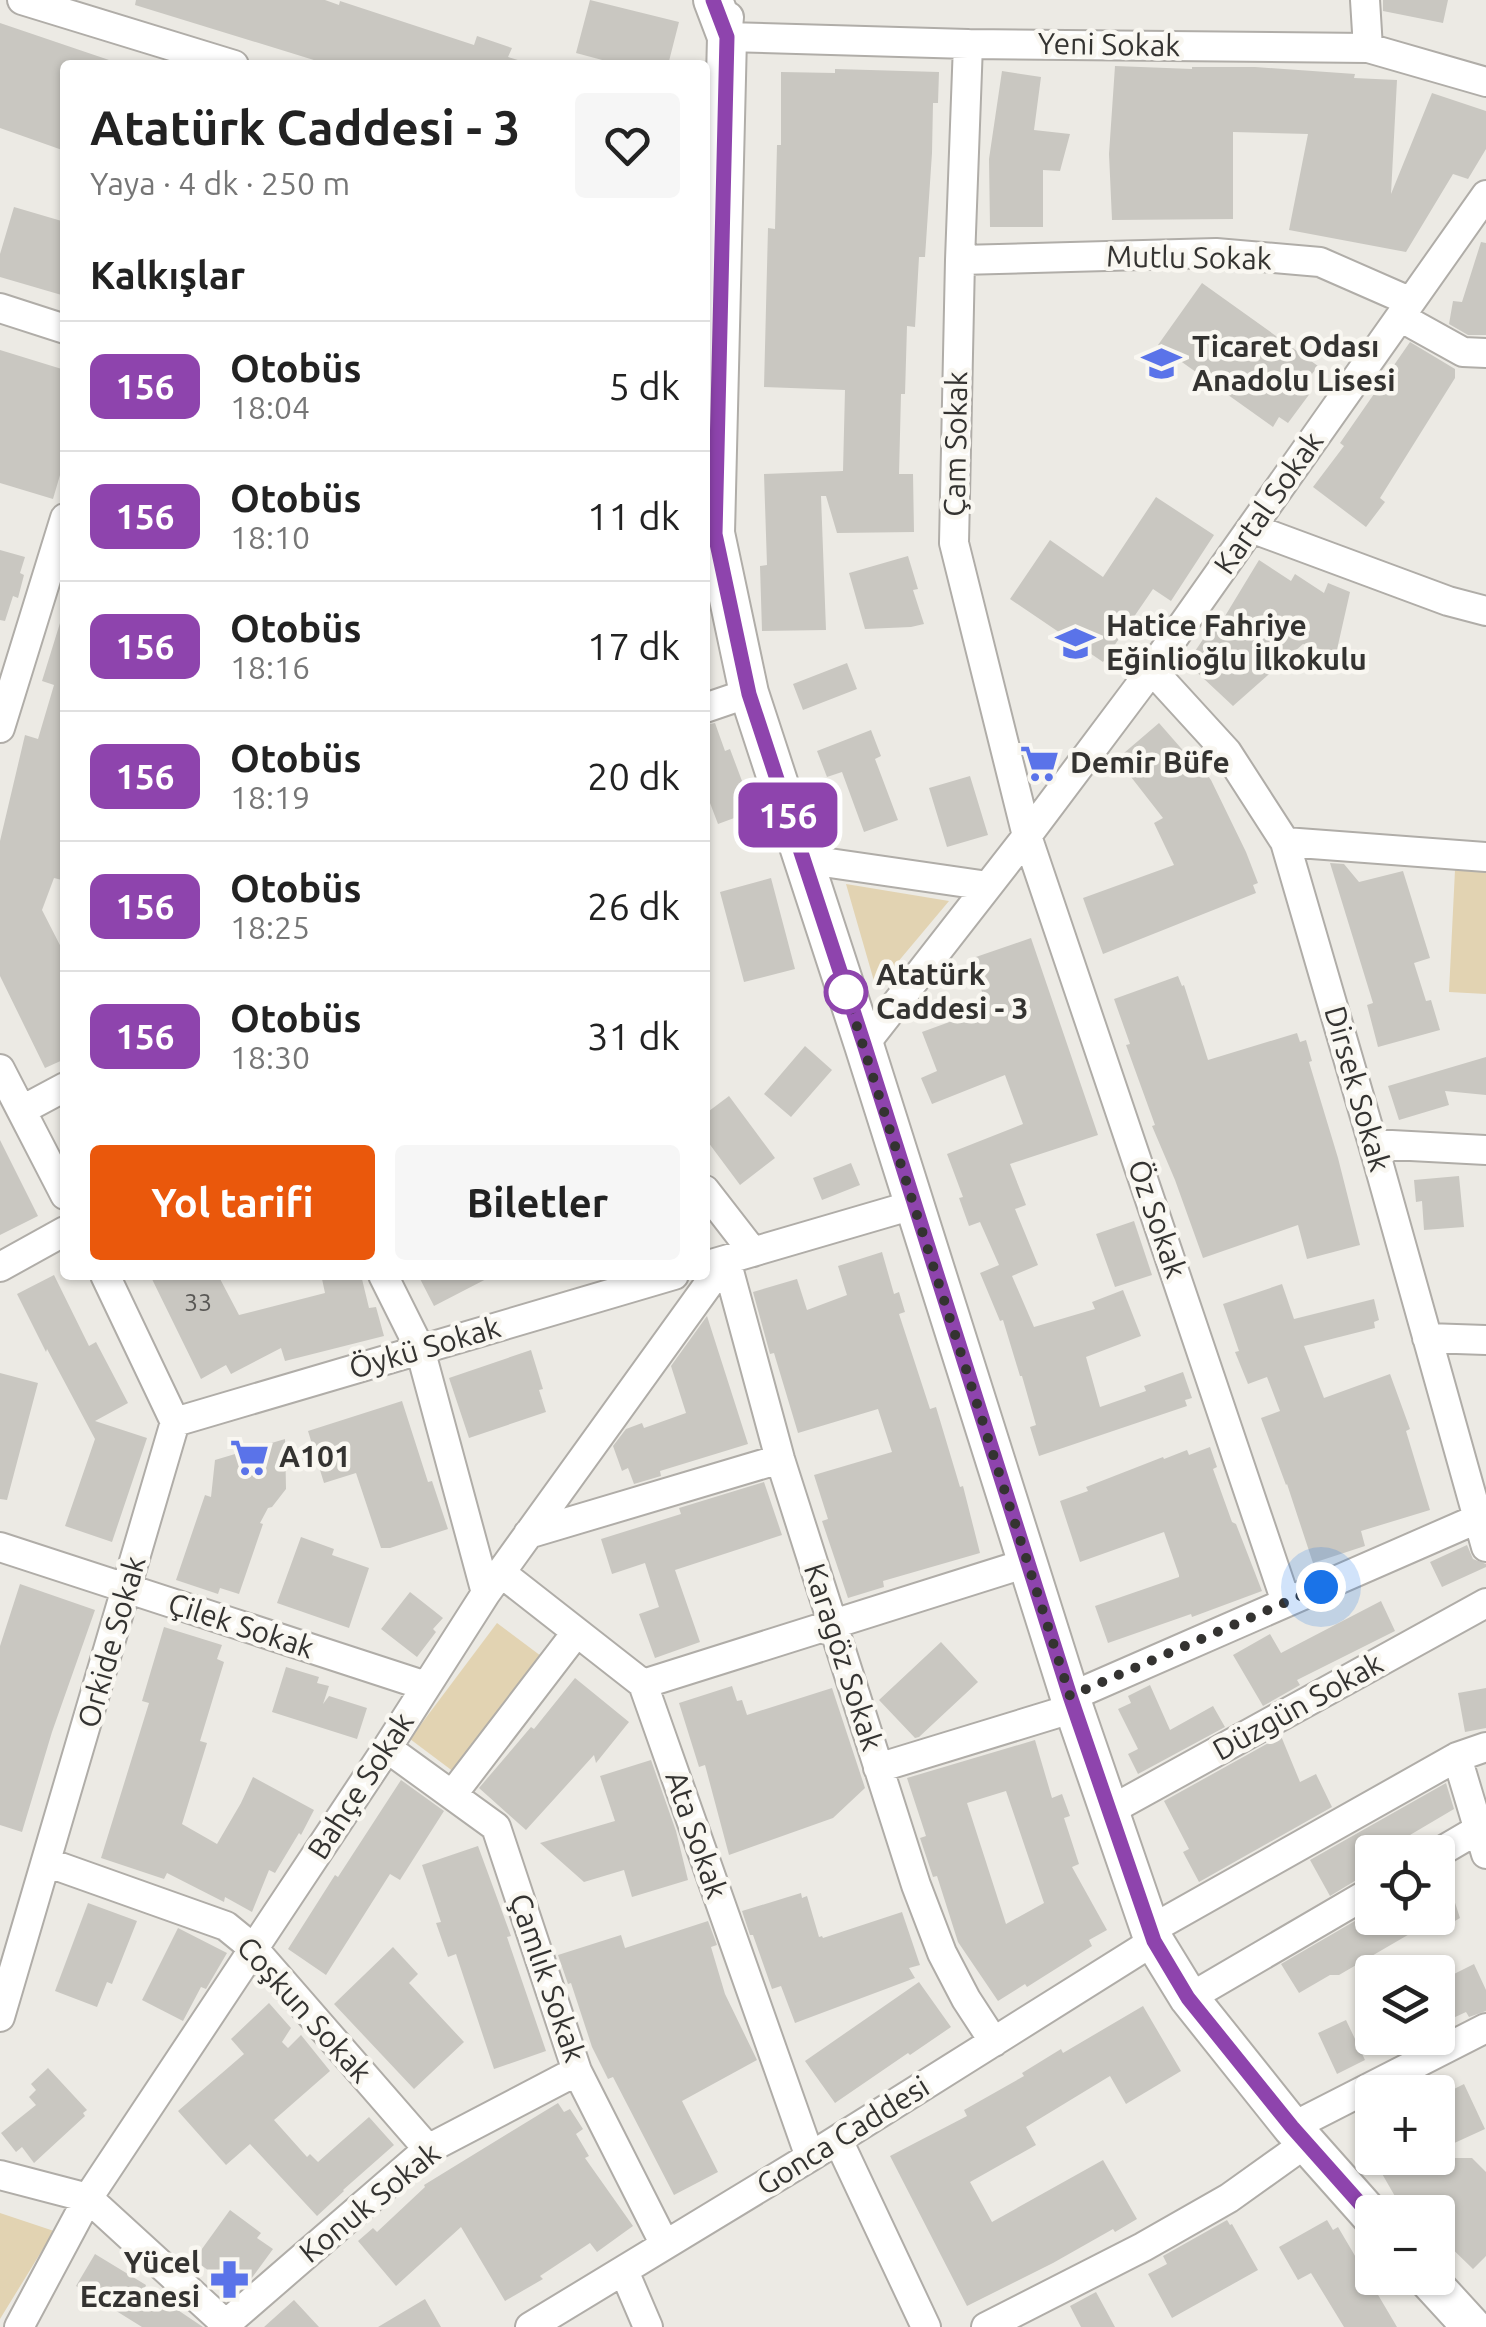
<!DOCTYPE html>
<html lang="tr">
<head>
<meta charset="utf-8">
<style>
  :root { --surface:#fff; --page:#f6f6f6; --text:#222; --muted:#767676; --line:#e0e0e0; --accent:#ea580c }
  body { margin:0; font-family:Ubuntu,sans-serif; background:var(--page); color:var(--text); height:100vh; display:flex; flex-direction:column; font-size:38px; white-space:nowrap }
  * { box-sizing:border-box; margin:0 }
  p { font-size:32px; color:var(--muted) }
  .icon { flex:none; width:55px; height:55px; fill:none; stroke:currentColor; stroke-width:2; stroke-linecap:round; stroke-linejoin:round }
  .map { position:relative; flex:1; overflow:hidden }
  .sheet { position:absolute; left:60px; top:60px; width:650px; height:1220px; display:flex; flex-direction:column; background:var(--surface); border-radius:10px; box-shadow:0 2px 8px #0004 }
  .sheet>* { flex:none }
  .badge { padding:0 20px; border-radius:15px; font-size:35px; line-height:65px }
  .tools { position:absolute; left:1355px; top:1835px; display:grid; gap:20px }
  .tools a { display:grid; place-items:center; width:100px; height:100px; border-radius:10px; background:var(--surface); box-shadow:0 2px 8px #0004; font-size:50px }
  .you { position:absolute; width:50px; height:50px; margin:-25px; border:8px solid #fff; border-radius:50%; background:#1a73e8; box-shadow:0 0 0 15px #1a73e833 }
  .map>.badge { position:absolute; translate:-50% -50%; box-shadow:0 0 0 5px #fff }
  h2 { padding:0 30px; font-size:38px; line-height:90px }
  .round { display:grid; place-items:center; flex:none; width:105px; height:105px; border-radius:10px; background:var(--page) }
  .summary { display:flex; align-items:center; justify-content:space-between; height:170px; padding:0 30px }
  h1 { font-size:48px; font-weight:700; line-height:75px }
  .cta { display:flex; gap:20px; margin-top:auto; padding:20px 30px }
  .cta a { flex:1; height:115px; border-radius:10px; background:var(--accent); color:#fff; font-size:40px; font-weight:700; line-height:115px; text-align:center }
  .cta a+a { background:var(--page); color:var(--text) }
  ul { padding:0; list-style:none }
  li { display:flex; align-items:center; gap:30px; height:130px; padding:0 30px; border-top:2px solid var(--line) }
  li div { flex:1 }
  li b { display:block; font-size:38px }
  li em { font-style:normal }
  li .badge { min-width:110px; font-weight:700; text-align:center }
  .map>svg:first-child { display:block }
  .green { fill:#e2d3b2 }
  .building { fill:#c9c7c1; fill-rule:evenodd }
  .lines { fill:none; stroke-linecap:round; stroke-linejoin:round }
  .street-casing { stroke:#b0ada8; stroke-width:32 }
  .secondary-casing { stroke:#b0ada8; stroke-width:42 }
  .street { stroke:#fff; stroke-width:28 }
  .secondary { stroke:#fff; stroke-width:38 }
  .line-casing { stroke:#fff; stroke-width:22 }
  .line { stroke:#8e44ad; stroke-width:15 }
  .walk { stroke:#343331; stroke-width:10; stroke-dasharray:0 18 }
  .stop-dot { fill:#fff; stroke:#8e44ad; stroke-width:5 }
  .labels { text-anchor:middle; stroke-width:9; stroke-linejoin:round; paint-order:stroke }
  .number-label { font-size:25px; fill:#595855 }
  .street-label { font-size:30px; fill:#343331; stroke:#f9f7f1 }
  .poi-label { font-size:30px; font-weight:bold; fill:#343331; stroke:#f9f7f1; text-anchor:start }
  .stop-label { font-size:30px; font-weight:bold; fill:#343331; stroke:#f9f7f1; text-anchor:start }
</style>
</head>
<body>
<div class="map">
<svg width="1486" height="2327" viewBox="0 0 1486 2327">
  <rect width="100%" height="100%" fill="#eceae4"/>
  <path class="green" d="M1455,870L1486,871V994L1449,992Z
    M846,884L949,901L876,988Z
    M497,1623L541,1656L454,1772L410,1739Z
    M0,2213L54,2231L0,2319Z"/>
  <path class="building" d="M136,0H325L339,5L340,1L474,45L477,36L512,48L508,57L521,61V65H330L135,5Z
    M590,0L679,22L668,65H621L576,53Z
    M1383,0H1448L1443,23L1383,11Z
    M0,23L112,61L111,65H65V151L0,128Z
    M1115,66L1192,69V67H1255L1355,74L1354,78L1397,80L1391,194L1432,93L1486,111V149L1468,179L1453,174L1406,252L1289,230L1308,134L1233,132V219L1112,220L1109,154Z
    M835,69L939,72L938,103H933L932,153L925,257H919L915,327L907,326L905,394H901L899,474H913L914,532L837,533L826,496H821L826,630L762,631L760,566L767,565L764,474L843,471L845,390L764,387L768,228L775,229L777,145H781V72L835,73Z
    M1002,71L1041,77L1034,130L1070,134L1060,171L1043,170V227H990L989,159Z
    M14,207L65,222V296L0,277V254Z
    M1481,242L1486,243V335H1468L1449,324L1453,301L1462,302Z
    M1202,283L1318,366L1303,386L1311,392L1288,423L1279,417L1273,427L1158,345Z
    M1410,342L1455,369V378L1380,498L1385,502L1366,527L1313,487L1344,446L1340,443Z
    M0,350L65,370V458L53,499L0,483Z
    M1156,497L1214,535L1171,601L1153,589L1103,662L1010,599L1050,540L1103,577Z
    M0,550L25,557L20,573L24,575L18,598L13,596L5,621L0,620Z
    M908,556L918,589L913,590L924,624L911,627L865,629L849,573Z
    M1259,560L1291,581L1295,574L1324,593L1328,583L1350,592L1336,654L1303,644L1233,706L1187,663L1214,623L1219,626Z
    M60,623H65V868L62,880L54,878L42,910L65,955V1059L45,1068L0,976V841L25,735L38,739L54,685L42,681Z
    M847,663L857,689L803,710L793,684Z
    M715,723L725,751L730,749L745,789L737,792L745,814L718,824L710,803L705,805V725Z
    M1159,723L1187,755L1190,753L1211,780L1246,852L1258,883L1253,885L1256,893L1103,954L1083,898L1174,865L1154,823L1163,818L1117,759Z
    M871,730L881,756L875,759L898,820L864,832L842,772L827,777L817,751Z
    M970,776L988,835L947,847L929,788Z
    M1330,863L1344,864L1359,882L1403,871L1430,958L1414,963L1426,1001L1431,1000L1440,1030L1378,1047L1367,1005L1373,1003Z
    M771,878L795,969L744,982L720,892Z
    M1031,938L1098,1135L1010,1164L1026,1205L1015,1209L1038,1265L1012,1276L1034,1327L1095,1309L1092,1302L1123,1290L1141,1336L1086,1357L1100,1407L1146,1391L1144,1386L1183,1372L1192,1398L1185,1400L1187,1406L1039,1456L1030,1427L1036,1425L1022,1376H1020L1003,1320L1000,1321L980,1273L999,1265L980,1222L969,1226L959,1198L963,1197L947,1154L1023,1124L1005,1075L932,1104L921,1078L937,1071L922,1032L988,1008L970,959Z
    M1178,976L1182,986L1184,985L1208,1060L1297,1033L1300,1042L1306,1040L1312,1061L1309,1062L1338,1158L1360,1245L1307,1259L1298,1225L1203,1258L1175,1180L1152,1126L1155,1125L1126,1045L1130,1044L1114,999Z
    M805,1046L832,1070L791,1117L764,1094Z
    M1486,1057V1095L1445,1091L1449,1105L1399,1120L1388,1086Z
    M729,1096L775,1158L740,1185L705,1138V1114Z
    M0,1140L38,1216L0,1235Z
    M851,1163L860,1185L822,1200L813,1178Z
    M1459,1176L1464,1227L1424,1230L1422,1201L1416,1202L1414,1180Z
    M1134,1221L1152,1275L1115,1287L1096,1234Z
    M882,1252L894,1294L899,1292L905,1312L899,1314L930,1409L936,1407L960,1487L963,1486L980,1553L883,1581L884,1587L848,1598L822,1521L828,1519L814,1475L892,1452L878,1409L798,1433L774,1353L770,1354L753,1292L797,1279L807,1310L847,1295L838,1266Z
    M54,1275L89,1346L96,1342L128,1403L95,1421L147,1438L112,1542L65,1526L95,1439L47,1349L46,1352L17,1294Z
    M150,1275H218L239,1315L325,1293L322,1279L339,1275H361L369,1308L376,1307L384,1336L285,1361L281,1348L231,1374L226,1365L201,1379Z
    M418,1275H494L434,1306Z
    M1282,1284L1294,1319L1374,1299L1379,1320L1374,1322L1375,1328L1304,1346L1324,1398L1390,1374L1410,1429L1406,1431L1430,1510L1361,1531L1365,1546L1313,1563L1287,1484L1286,1485L1261,1418L1280,1411L1267,1377L1248,1384L1235,1352L1239,1351L1223,1304Z
    M707,1316L748,1444L660,1471L661,1476L634,1484L628,1468L622,1471L613,1446L626,1429L642,1423L644,1428L686,1413L671,1366Z
    M531,1350L543,1389L539,1390L546,1412L469,1438L449,1378Z
    M0,1373L38,1383L7,1500L0,1499Z
    M402,1401L428,1482L432,1481L448,1529L390,1548H381L356,1473L324,1483L308,1431Z
    M285,1439L286,1489L272,1507L268,1508L260,1523L263,1524L239,1594L220,1588L218,1594L176,1580L205,1495L211,1497L215,1460Z
    M1210,1447L1217,1467L1213,1469L1223,1497L1232,1522L1236,1524L1262,1591L1192,1617L1191,1614L1108,1643L1095,1606L1179,1577V1575L1164,1532L1080,1562L1060,1501L1088,1491L1086,1487L1163,1457L1164,1459L1187,1450L1189,1455Z
    M764,1482L782,1535L675,1570L700,1642L655,1658L639,1614L659,1607L645,1563L612,1574L601,1539L681,1514L679,1508Z
    M301,1537L334,1549L332,1555L369,1568L349,1628L277,1603Z
    M1467,1545L1473,1559L1486,1564V1567L1442,1587L1430,1562Z
    M20,1584L95,1610L52,1732L22,1832L0,1825V1646Z
    M410,1592L443,1618L433,1629L436,1632L417,1657L381,1629Z
    M1381,1601L1395,1631L1297,1680L1300,1685L1263,1706L1233,1655L1270,1634L1281,1653Z
    M164,1627L222,1645L217,1659L224,1662L200,1741L207,1743L182,1824L217,1844L241,1803L253,1777L314,1810L301,1835L299,1833L275,1873L269,1870L252,1912L225,1897L224,1902L167,1873L164,1879L101,1858L149,1703L142,1701Z
    M941,1642L978,1682L919,1737L915,1738L879,1700Z
    M286,1667L319,1677L317,1683L329,1686L323,1704L329,1696L367,1708L357,1739L272,1712Z
    M575,1678L629,1722L596,1763L594,1755L526,1830L479,1788L531,1727L534,1729Z
    M1150,1685L1170,1730L1213,1706L1225,1727L1138,1774L1128,1754L1138,1749L1118,1709L1131,1703L1128,1696Z
    M732,1686L737,1701L742,1700L747,1715L832,1688L865,1788L833,1818L729,1855L705,1765L699,1767L679,1703Z
    M1486,1688V1728L1465,1732L1458,1693Z
    M1281,1736L1300,1782L1316,1774L1332,1807L1199,1882L1183,1852L1189,1849L1164,1801Z
    M1035,1740L1052,1798L1062,1794L1070,1816L1064,1818L1079,1864L1072,1867L1107,1930L1089,1940L1092,1946L1027,1987L1025,1984L998,2001L958,1942L937,1876L933,1877L920,1838L926,1836L907,1778ZM1006,1791L1044,1903L1006,1924L967,1803Z
    M651,1760L676,1831L688,1880L632,1897L624,1870L584,1882L540,1843L615,1821L600,1776Z
    M401,1780L444,1811L400,1880L390,1874L326,1975L288,1949L335,1875L338,1877Z
    M1446,1783L1454,1809L1410,1835L1412,1840L1384,1852H1372V1874L1363,1876L1330,1896L1310,1860Z
    M478,1846L511,1936L507,1937L546,2051L494,2069L456,1954L448,1957L436,1923L441,1922L422,1865Z
    M1444,1869L1460,1918L1438,1931V1870Z
    M801,1893L802,1898L807,1896L819,1937L822,1936L823,1938L902,1912L920,1965L909,1968L915,1978L795,2023L781,1986L772,1989L753,1935H750L742,1911Z
    M88,1903L137,1921L112,1984L107,1982L97,2007L55,1991Z
    M1372,1911V1918H1437L1339,1975H1330L1299,1993L1281,1964Z
    M708,1921L717,1945L711,1947L725,1994L757,2060L682,2101L718,2172L674,2195L613,2077L608,2079L592,2047L571,1983L568,1984L558,1955L621,1935L625,1948Z
    M178,1928L227,1953L206,1989L201,1987L183,2021L142,2000Z
    M393,1947L418,1974L409,1983L464,2042L414,2089L334,2004Z
    M1474,1964L1486,1990V2011L1469,2017L1466,2012L1438,2025V1982Z
    M919,1982L951,2027L910,2055L908,2053L835,2103L805,2061Z
    M269,2003L291,2028L282,2042L288,2048L301,2035L330,2071L274,2120L307,2157L310,2154L318,2162L369,2117L394,2145L343,2190L344,2191L317,2216L250,2144L226,2165L178,2111L244,2054L231,2039Z
    M1143,2006L1181,2071L1126,2104L1110,2076L1026,2127L1036,2145L970,2182L992,2222L1103,2160L1137,2219L1115,2232L1113,2229L1053,2263L967,2306L890,2156L967,2116L964,2110L1024,2076L1022,2073L1061,2049L1063,2053Z
    M1346,2020L1365,2060L1337,2074L1318,2033Z
    M48,2068L87,2110L83,2113L85,2116L34,2163L22,2147L16,2152L1,2133L36,2105L29,2097L36,2090L31,2084Z
    M1464,2084L1485,2129L1450,2145L1438,2118V2097Z
    M558,2103L564,2112L570,2109L583,2129L576,2134L589,2156L585,2158L633,2226L597,2252L590,2243L540,2276L543,2279L505,2301L461,2227L396,2286L358,2241L373,2228L377,2232L425,2187L424,2185Z
    M1373,2158H1472L1486,2172V2256L1473,2269L1438,2235V2212H1404Z
    M230,2210L261,2233L257,2238L273,2249L251,2279L237,2291L194,2260Z
    M1227,2220L1230,2225L1232,2224L1258,2270L1172,2318L1148,2274L1167,2264L1163,2256Z
    M1327,2220L1333,2230L1338,2227L1397,2327H1344L1311,2273L1298,2280L1279,2247Z
    M95,2254L146,2285L145,2288L203,2327H142L76,2286Z
    M1096,2292L1115,2327H1081L1070,2306Z
    M425,2299L441,2327H378Z
    M294,2300L319,2327H264Z"/>
  <g class="lines">
    <defs>
      <path id="street" d="M22,0L234,65
        M1365,0L1368,48
        M729,17L727,37L968,44L1368,48L1486,82
        M968,44L960,260L954,543L1027,836L1286,1602
        M960,260L1216,253L1320,262L1409,301
        M0,308L65,329
        M1400,317L1463,352L1486,353
        M1251,528L1448,601L1486,611
        M1152,670L1227,752L1285,842L1373,1144L1486,1547
        M705,708L749,693
        M0,728L65,518
        M1285,842L1486,857
        M802,859L988,886
        M864,1045L1027,836L1141,684L1486,195
        M0,1069L65,1195
        M22,1110L65,1087
        M1373,1144L1486,1150
        M705,1190L753,1252
        M726,1260L780,1459L916,1885L942,1953L966,1999L994,2042
        M708,1265L913,1205
        M0,1267L65,1231
        M383,1275L420,1349L486,1593
        M1427,1338L1486,1340
        M175,1422L674,1275
        M528,1534L780,1459
        M0,1547L426,1686
        M500,1572L643,1684L810,2157
        M643,1684L1027,1563
        M1070,1697L1477,1519
        M387,1748L496,1827L577,2071L665,2245
        M1457,1757L1486,1854
        M878,1768L1074,1708
        M452,1795L576,1633
        M1109,1811L1486,1603
        M1438,1853L1479,1829
        M46,1862L226,1926L253,1948L428,2149
        M1150,1930L1457,1757L1486,1747
        M1189,1998L1372,1891
        M0,2017L175,1422L105,1275
        M1292,2127L1486,2028
        M838,2140L926,2327
        M0,2175L88,2198L229,2327
        M624,2271L648,2327
        M226,2324L428,2149L577,2071
        M19,2327L88,2198L387,1748L486,1593L726,1260
        M530,2327L810,2157L1154,1941
        M986,2327L1143,2247L1229,2198L1306,2143"/>
      <path id="secondary" d="M713,0L727,37L715,533L749,693L864,1045L1070,1697L1154,1941L1189,1998L1292,2127L1372,2217
        M1427,2278L1472,2327"/>
    </defs>
    <use href="#street" class="street-casing"/>
    <use href="#secondary" class="secondary-casing"/>
    <use href="#street" class="street"/>
    <use href="#secondary" class="secondary"/>
  </g>
  <g class="lines">
    <defs>
      <path id="line" d="M713,0L727,37L715,534L749,694L864,1044L1070,1696L1154,1941L1188,1998L1292,2127L1372,2217"/>
    </defs>
    <use href="#line" class="line-casing"/>
    <use href="#line" class="line"/>
    <path class="walk" d="M846,992L1070,1696L1321,1587"/>
  </g>
  <defs>
    <symbol id="school-bare" viewBox="-9 -9 18 18"><path d="M0-5L7-2L0 1L-7-2ZM-4 1L0 2.5L4 1V4Q0 6-4 4Z" fill="#5a73e9" stroke="#f9f7f1" stroke-width="2.5" paint-order="stroke"/></symbol>
    <symbol id="supermarket-bare" viewBox="-9 -9 18 18"><path d="M-6-5.5h2.5l.6 2H6L4.5 2H-2.5L-4.4-4H-6ZM-1.5 3.2a1.3 1.3 0 1 0 .1 0ZM3 3.2a1.3 1.3 0 1 0 .1 0Z" fill="#5a73e9" stroke="#f9f7f1" stroke-width="2.5" paint-order="stroke"/></symbol>
    <symbol id="pharmacy-bare" viewBox="-9 -9 18 18"><path d="M-2-6h4v4h4v4h-4v4h-4v-4h-4v-4h4Z" fill="#5a73e9" stroke="#f9f7f1" stroke-width="2.5" paint-order="stroke"/></symbol>
  </defs>
  <g fill-rule="evenodd">
    <use href="#school-bare" x="1134" y="336" width="55" height="55"/>
    <use href="#school-bare" x="1048" y="616" width="55" height="55"/>
    <use href="#supermarket-bare" x="1012" y="736" width="55" height="55"/>
    <use href="#supermarket-bare" x="222" y="1430" width="55" height="55"/>
    <use href="#pharmacy-bare" x="202" y="2252" width="55" height="55"/>
  </g>
  <circle class="stop-dot" cx="846" cy="992" r="20"/>
  <g class="labels">
    <g class="number-label">
      <text x="198" y="1311">33</text>
    </g>
    <g class="street-label">
      <text transform="translate(1109 45) rotate(1)" y="10">Yeni Sokak</text>
      <text transform="translate(1189 258) rotate(1)" y="10">Mutlu Sokak</text>
      <text transform="translate(956 444) rotate(-89)" y="10">Çam Sokak</text>
      <text transform="translate(1269 503) rotate(-55)" y="10">Kartal Sokak</text>
      <text transform="translate(1357 1089) rotate(74)" y="10">Dirsek Sokak</text>
      <text transform="translate(1157 1219) rotate(71)" y="10">Öz Sokak</text>
      <text transform="translate(425 1348) rotate(-16)" y="10">Öykü Sokak</text>
      <text transform="translate(241 1626) rotate(18)" y="10">Çilek Sokak</text>
      <text transform="translate(112 1642) rotate(-74)" y="10">Orkide Sokak</text>
      <text transform="translate(843 1657) rotate(72)" y="10">Karagöz Sokak</text>
      <text transform="translate(1298 1707) rotate(-29)" y="10">Düzgün Sokak</text>
      <text transform="translate(361 1786) rotate(-57)" y="10">Bahçe Sokak</text>
      <text transform="translate(696 1835) rotate(71)" y="10">Ata Sokak</text>
      <text transform="translate(547 1978) rotate(71)" y="10">Çamlık Sokak</text>
      <text transform="translate(304 2010) rotate(48)" y="10">Coşkun Sokak</text>
      <text transform="translate(843 2136) rotate(-32)" y="10">Gonca Caddesi</text>
      <text transform="translate(370 2203) rotate(-39)" y="10">Konuk Sokak</text>
    </g>
    <g class="poi-label">
      <text x="1192" y="357">Ticaret Odası<tspan x="1192" dy="34">Anadolu Lisesi</tspan></text>
      <text x="1106" y="636">Hatice Fahriye<tspan x="1106" dy="34">Eğinlioğlu İlkokulu</tspan></text>
      <text x="1070" y="773">Demir Büfe</text>
      <text x="279" y="1467">A101</text>
      <text x="200" y="2273" text-anchor="end">Yücel<tspan x="200" dy="34">Eczanesi</tspan></text>
    </g>
    <g class="stop-label">
      <text x="876" y="985">Atatürk<tspan x="876" dy="34">Caddesi - 3</tspan></text>
    </g>
  </g>
</svg>
<div class="tools">
<a><svg class="icon" aria-label="locate" viewBox="0 0 24 24"><circle cx="12" cy="12" r="6"/><path d="M12 2v4M12 18v4M2 12h4M18 12h4"/></svg></a>
<a><svg class="icon" aria-label="layers" viewBox="0 0 24 24"><path d="M12 4l9 5-9 5-9-5zM3 14l9 5 9-5"/></svg></a>
<a>+</a>
<a>−</a>
</div>
<div class="you" style="left:1321px;top:1587px"></div>
<b class="badge" style="left:788px;top:815px;background:#8e44ad;color:#fff">156</b>
<section class="sheet">
<div class="summary"><div><h1>Atatürk Caddesi - 3</h1><p>Yaya · 4 dk · 250 m</p></div><a class="round"><svg class="icon" aria-label="heart" viewBox="0 0 24 24"><path d="M12 20l-8-8c-3-5 5-10 8-4 3-6 11-1 8 4z"/></svg></a></div>
<h2>Kalkışlar</h2>
<ul>
<li><span class="badge" style="background:#8e44ad;color:#fff">156</span><div><b>Otobüs</b><p>18:04</p></div><em>5 dk</em></li>
<li><span class="badge" style="background:#8e44ad;color:#fff">156</span><div><b>Otobüs</b><p>18:10</p></div><em>11 dk</em></li>
<li><span class="badge" style="background:#8e44ad;color:#fff">156</span><div><b>Otobüs</b><p>18:16</p></div><em>17 dk</em></li>
<li><span class="badge" style="background:#8e44ad;color:#fff">156</span><div><b>Otobüs</b><p>18:19</p></div><em>20 dk</em></li>
<li><span class="badge" style="background:#8e44ad;color:#fff">156</span><div><b>Otobüs</b><p>18:25</p></div><em>26 dk</em></li>
<li><span class="badge" style="background:#8e44ad;color:#fff">156</span><div><b>Otobüs</b><p>18:30</p></div><em>31 dk</em></li>
</ul>
<div class="cta"><a>Yol tarifi</a><a>Biletler</a></div>
</section>
</div>
</body>
</html>
